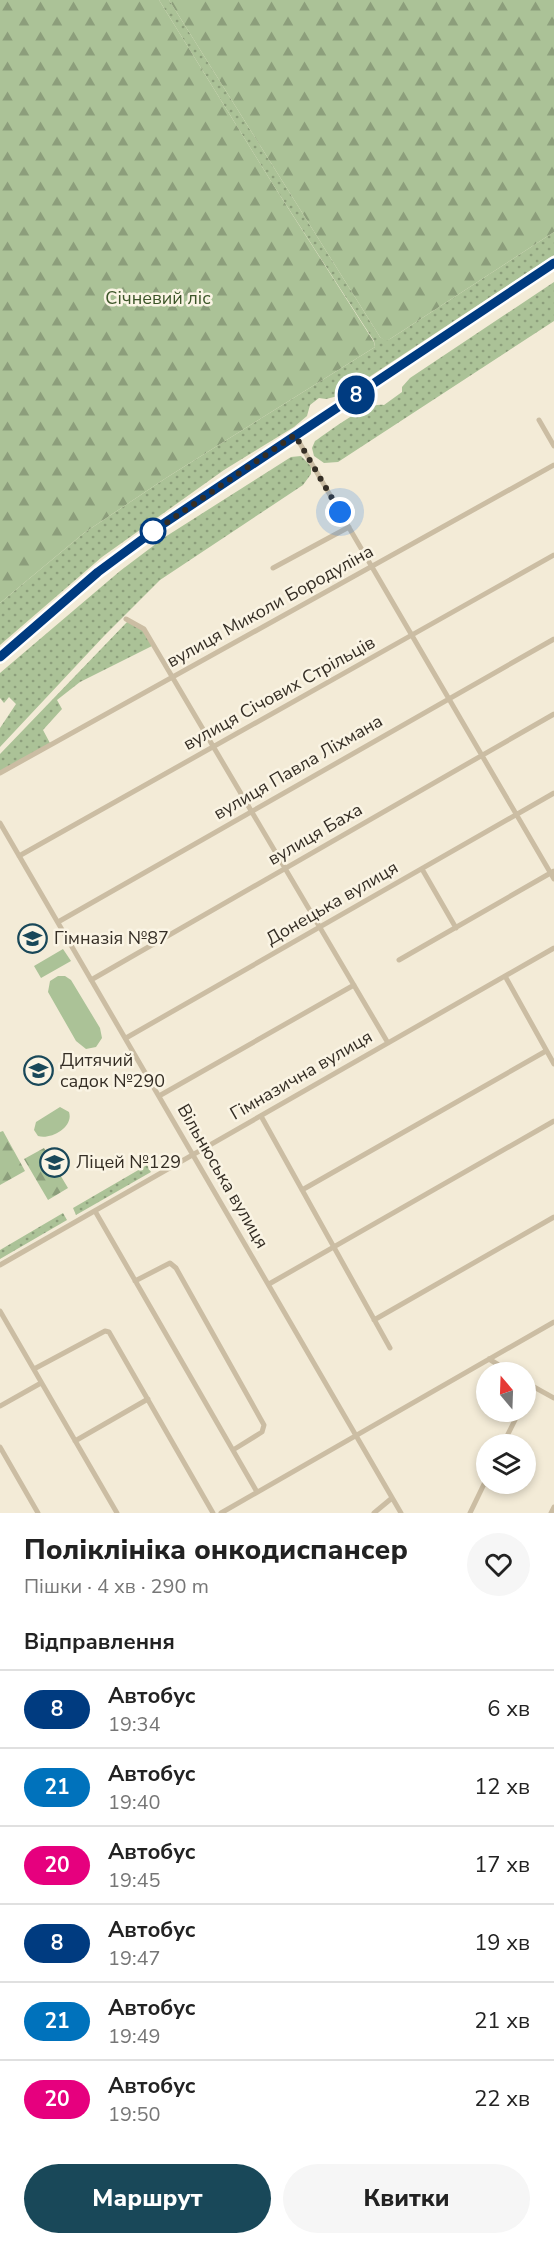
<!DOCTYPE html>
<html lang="uk">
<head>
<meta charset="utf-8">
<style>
  :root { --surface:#fff; --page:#f6f6f6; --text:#222; --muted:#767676; --line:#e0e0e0; --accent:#194859 }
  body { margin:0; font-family:"Nunito Sans",sans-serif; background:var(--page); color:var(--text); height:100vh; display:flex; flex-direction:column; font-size:22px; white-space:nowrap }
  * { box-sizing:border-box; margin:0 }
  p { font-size:20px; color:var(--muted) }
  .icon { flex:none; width:33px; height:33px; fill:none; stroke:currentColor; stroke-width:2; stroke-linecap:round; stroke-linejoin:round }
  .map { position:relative; height:1513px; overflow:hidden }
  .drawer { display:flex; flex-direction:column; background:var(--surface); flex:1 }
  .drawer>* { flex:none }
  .badge { padding:0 12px; border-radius:20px; font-size:21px; line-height:39px }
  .needle { width:39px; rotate:341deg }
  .tools { position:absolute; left:476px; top:1362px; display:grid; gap:12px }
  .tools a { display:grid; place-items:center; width:60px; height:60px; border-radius:50%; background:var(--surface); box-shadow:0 3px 9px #0003; font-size:30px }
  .you { position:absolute; width:30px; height:30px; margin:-15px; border:4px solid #fff; border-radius:50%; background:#1a73e8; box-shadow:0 0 0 9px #1a73e833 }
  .map>.badge { position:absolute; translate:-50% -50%; box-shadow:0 0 0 3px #fff }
  h2 { padding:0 24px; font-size:22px; line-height:54px }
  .round { display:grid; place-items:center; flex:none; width:63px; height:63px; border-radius:32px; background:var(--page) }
  .summary { display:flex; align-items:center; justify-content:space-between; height:102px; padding:0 24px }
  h1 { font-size:28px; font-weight:800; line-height:45px }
  .button { display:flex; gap:12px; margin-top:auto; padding:12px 24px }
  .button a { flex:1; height:69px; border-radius:36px; background:var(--accent); color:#fff; font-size:24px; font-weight:800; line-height:69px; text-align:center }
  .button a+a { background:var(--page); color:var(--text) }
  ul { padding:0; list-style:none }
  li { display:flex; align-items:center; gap:18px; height:78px; padding:0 24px; border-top:2px solid var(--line) }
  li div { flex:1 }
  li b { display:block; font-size:22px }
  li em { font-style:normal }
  li .badge { min-width:66px; font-weight:700; text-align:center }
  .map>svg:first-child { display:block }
  .grass { fill:url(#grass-dots) }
  .forest { fill:url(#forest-firs) }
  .garden { fill:#abc297 }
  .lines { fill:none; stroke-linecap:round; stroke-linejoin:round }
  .street { stroke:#cbbda3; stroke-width:5 }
  .primary { stroke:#796855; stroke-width:8 }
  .line-casing { stroke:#fff; stroke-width:14 }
  .line { stroke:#003b80; stroke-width:9 }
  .walk { stroke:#352e25; stroke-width:6; stroke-dasharray:0 10.8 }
  .stop-dot { fill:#fff; stroke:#003b80; stroke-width:3 }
  .labels { text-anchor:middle; stroke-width:5; stroke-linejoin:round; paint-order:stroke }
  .park-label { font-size:18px; fill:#3c5528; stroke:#faf4e4 }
  .street-label { font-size:18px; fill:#352e25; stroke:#faf4e4 }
  .poi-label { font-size:18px; fill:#352e25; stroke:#faf4e4; text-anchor:start }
</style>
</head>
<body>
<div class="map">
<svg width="554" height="1513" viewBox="0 0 554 1513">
  <defs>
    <pattern id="grass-dots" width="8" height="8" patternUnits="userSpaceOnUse" patternTransform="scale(1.5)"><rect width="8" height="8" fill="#abc297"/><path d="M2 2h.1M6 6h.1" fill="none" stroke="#8c9e7b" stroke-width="1.8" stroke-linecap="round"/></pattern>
    <pattern id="forest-firs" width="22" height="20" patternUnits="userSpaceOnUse" patternTransform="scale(1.5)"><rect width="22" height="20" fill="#abc297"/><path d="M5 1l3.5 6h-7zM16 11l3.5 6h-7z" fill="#8c9e7b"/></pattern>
  </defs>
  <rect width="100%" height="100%" fill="#f3ebd7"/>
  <path class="grass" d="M159,0H169L380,337L385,340L390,339L554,232V255L342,395L326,399L319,398L310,405L307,416L294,427L224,470L102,557L0,645V603L84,533L166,478L375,347L374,341L274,186Z
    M554,282V321L338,462L324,463L314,456L312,448L315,441C330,431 367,401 384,405L402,392V387L410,378Z
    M301,456L311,466V474L303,485L160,580L104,636L0,747V728L16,704L9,697L4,703L0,698V673L120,571L165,537L291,457Z
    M128,621L144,629L154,645L80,682L57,700L62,709L43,730L51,745L0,773V754Z
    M147,1165L151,1172L76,1215L73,1208Z
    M63,1213L67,1220L0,1259V1250Z"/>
  <path class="forest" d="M0,0H159L274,186L374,342L375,347L166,478L84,533L0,603Z
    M169,0H554V232L390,339L385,341L380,337Z
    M3,1131L25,1171L0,1185V1132Z
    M44,1148L68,1188L48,1200L24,1159Z"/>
  <path class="garden" d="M63,949L71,961L41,978L34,966Z
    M58,976H65L71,980L100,1028L102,1038L96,1047L86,1049L76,1041L48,992L50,981Z
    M60,1107L69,1112C74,1127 51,1140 38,1136L34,1130L36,1122Z"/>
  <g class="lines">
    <path class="street" d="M539,420L554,446
      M295,435L554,879
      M273,568L349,527
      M126,619L144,629L388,1043
      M0,773L554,465
      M0,823L401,1513
      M19,856L554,555
      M422,869L456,928
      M58,922L554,639
      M399,960L554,871
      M505,976L554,1064
      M91,980L554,714
      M126,1038L554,793
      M159,1096L354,985
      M261,1116L390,1348
      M302,1190L546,1051
      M95,1211L257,1492
      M0,1265L554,948
      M135,1281L170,1263L176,1268L264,1425L262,1432L233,1450
      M269,1284L554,1121
      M0,1311L117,1513
      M374,1320L554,1217
      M489,1359L510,1372
      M34,1369L105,1331L109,1332L213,1513
      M525,1382L554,1398
      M525,1398L531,1386
      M0,1406L41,1383
      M75,1441L148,1399
      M503,1444L519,1412
      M0,1447L38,1513
      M221,1513L554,1322
      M374,1513L392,1498
      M470,1513L486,1480
      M551,1513L554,1507"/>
    <path class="primary" d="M0,657C53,610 106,565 163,524L554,263"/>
  </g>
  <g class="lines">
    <defs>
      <path id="line" d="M0,657L98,572L163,524L554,263"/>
    </defs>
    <use href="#line" class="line-casing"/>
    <use href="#line" class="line"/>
    <path class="walk" d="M153,531L147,536L295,435L340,512"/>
  </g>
  <defs>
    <symbol id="school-ring" viewBox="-11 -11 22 22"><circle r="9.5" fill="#faf4e4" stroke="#194859" stroke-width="1.5"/><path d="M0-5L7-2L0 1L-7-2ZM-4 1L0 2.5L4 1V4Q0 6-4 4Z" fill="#194859"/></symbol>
  </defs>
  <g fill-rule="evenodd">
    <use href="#school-ring" x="16" y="922" width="33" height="33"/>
    <use href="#school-ring" x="22" y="1054" width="33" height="33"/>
    <use href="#school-ring" x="38" y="1146" width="33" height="33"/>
  </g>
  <circle class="stop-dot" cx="153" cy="531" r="12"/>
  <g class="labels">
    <g class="park-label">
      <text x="158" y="304">Січневий ліс</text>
    </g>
    <g class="street-label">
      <text transform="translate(270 606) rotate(-29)" y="6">вулиця Миколи Бородуліна</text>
      <text transform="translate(279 693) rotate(-29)" y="6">вулиця Січових Стрільців</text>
      <text transform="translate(298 767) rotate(-30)" y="6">вулиця Павла Ліхмана</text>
      <text transform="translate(315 834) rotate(-30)" y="6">вулиця Баха</text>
      <text transform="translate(332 903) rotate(-30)" y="6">Донецька вулиця</text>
      <text transform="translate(301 1075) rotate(-30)" y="6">Гімназична вулиця</text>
      <text transform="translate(223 1176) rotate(60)" y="6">Вільнюська вулиця</text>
    </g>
    <g class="poi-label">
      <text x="54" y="944">Гімназія №87</text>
      <text x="60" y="1066">Дитячий<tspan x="60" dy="21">садок №290</tspan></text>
      <text x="76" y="1168">Ліцей №129</text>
    </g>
  </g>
</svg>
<div class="tools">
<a><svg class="needle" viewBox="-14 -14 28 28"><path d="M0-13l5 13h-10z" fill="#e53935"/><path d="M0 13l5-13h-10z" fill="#767676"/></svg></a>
<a><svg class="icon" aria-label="layers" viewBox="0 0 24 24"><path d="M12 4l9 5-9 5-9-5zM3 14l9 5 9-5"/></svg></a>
</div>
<div class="you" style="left:340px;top:512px"></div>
<b class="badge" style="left:356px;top:395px;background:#003b80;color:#fff">8</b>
</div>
<section class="drawer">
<div class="summary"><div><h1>Поліклініка онкодиспансер</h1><p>Пішки · 4 хв · 290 m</p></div><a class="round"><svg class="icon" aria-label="heart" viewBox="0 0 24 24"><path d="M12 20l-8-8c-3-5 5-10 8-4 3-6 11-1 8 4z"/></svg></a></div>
<h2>Відправлення</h2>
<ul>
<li><span class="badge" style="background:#003b80;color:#fff">8</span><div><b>Автобус</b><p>19:34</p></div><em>6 хв</em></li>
<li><span class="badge" style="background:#0072bc;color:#fff">21</span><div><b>Автобус</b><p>19:40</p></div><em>12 хв</em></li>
<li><span class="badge" style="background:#e6007e;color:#fff">20</span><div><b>Автобус</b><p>19:45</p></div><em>17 хв</em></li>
<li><span class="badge" style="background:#003b80;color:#fff">8</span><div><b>Автобус</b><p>19:47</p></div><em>19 хв</em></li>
<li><span class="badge" style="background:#0072bc;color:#fff">21</span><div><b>Автобус</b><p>19:49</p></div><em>21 хв</em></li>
<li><span class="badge" style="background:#e6007e;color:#fff">20</span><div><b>Автобус</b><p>19:50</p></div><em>22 хв</em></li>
</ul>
<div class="button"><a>Маршрут</a><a>Квитки</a></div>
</section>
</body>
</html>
